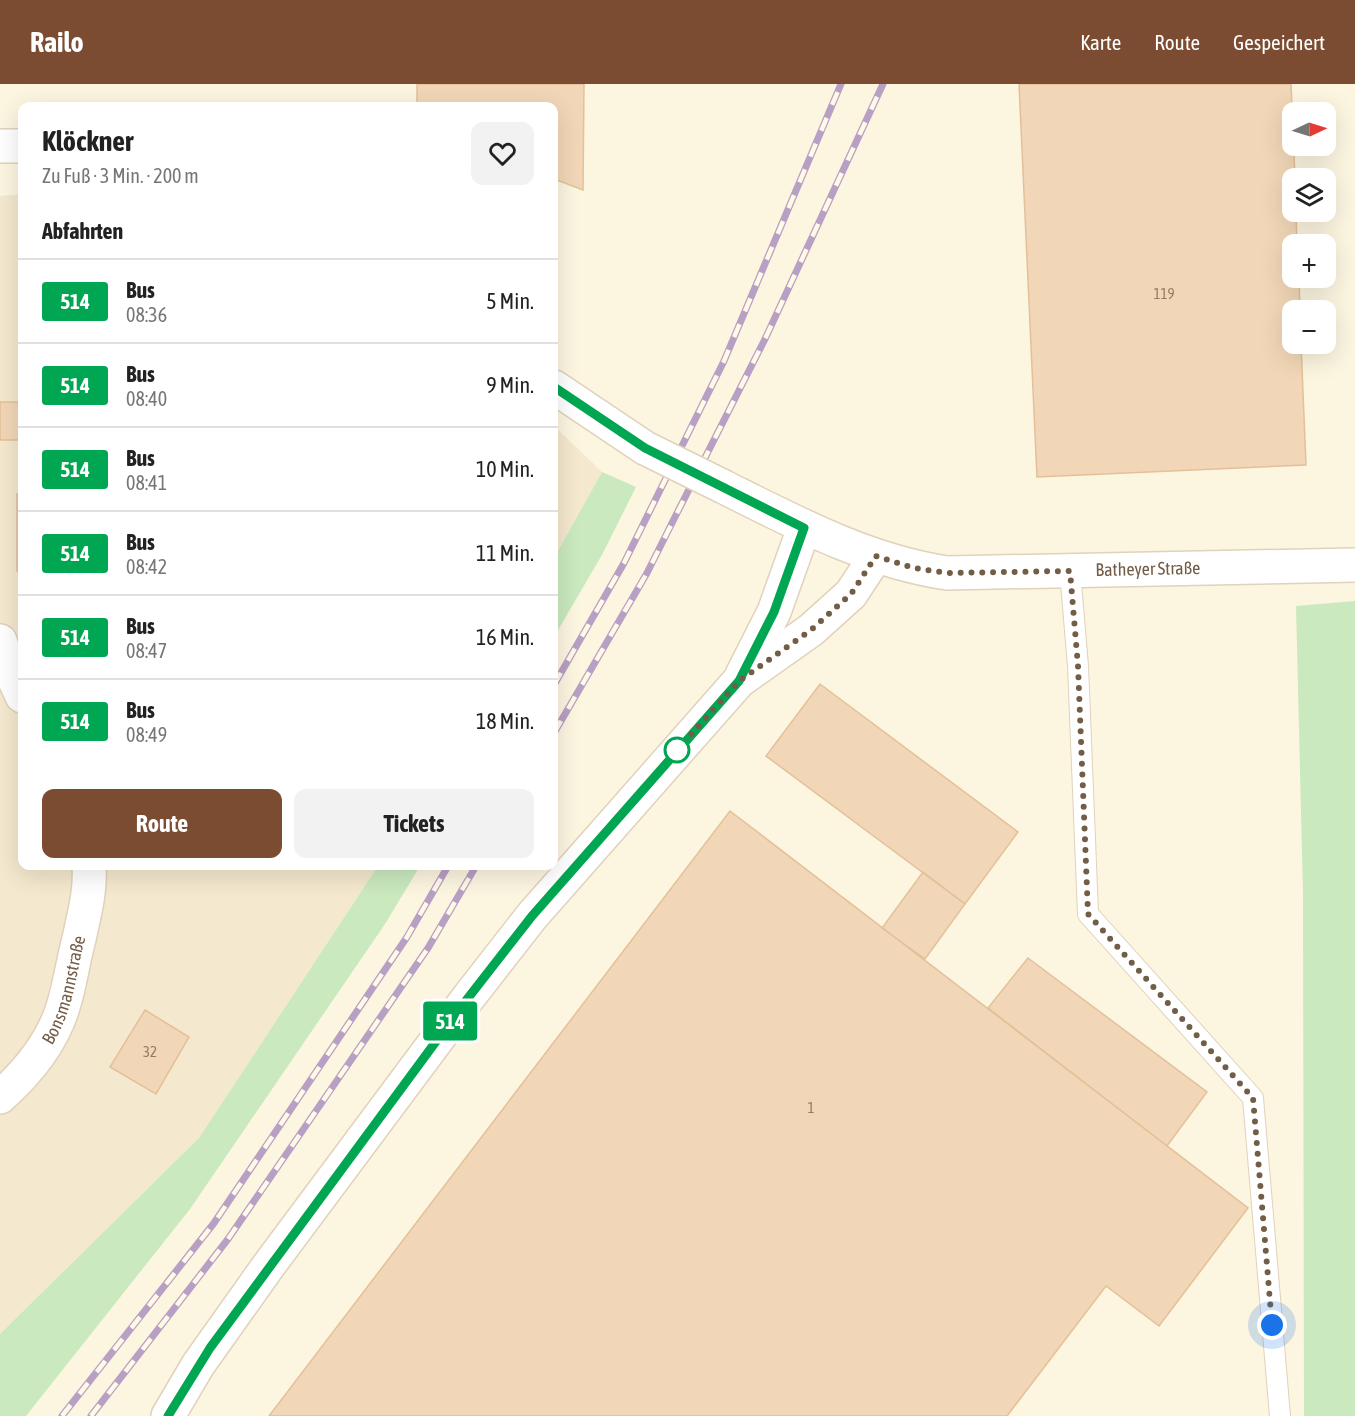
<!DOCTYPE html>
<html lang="de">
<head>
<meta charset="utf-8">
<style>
  :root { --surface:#fff; --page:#f2f2f2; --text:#222; --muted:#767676; --line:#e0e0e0; --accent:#7b4c31 }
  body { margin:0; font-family:"Asap Condensed",sans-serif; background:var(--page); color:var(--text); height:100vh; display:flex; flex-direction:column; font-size:22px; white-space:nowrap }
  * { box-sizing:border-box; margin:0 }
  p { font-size:20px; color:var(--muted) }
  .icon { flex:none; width:33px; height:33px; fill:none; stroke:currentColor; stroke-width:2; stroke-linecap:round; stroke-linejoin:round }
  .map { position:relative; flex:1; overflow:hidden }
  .drawer { position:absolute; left:18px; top:18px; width:540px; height:768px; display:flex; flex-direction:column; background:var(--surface); border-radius:12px; box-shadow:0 6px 24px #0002 }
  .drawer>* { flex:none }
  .badge { padding:0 12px; border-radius:4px; font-size:21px; line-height:39px }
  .needle { width:39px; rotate:86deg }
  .controls { position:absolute; left:1282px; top:18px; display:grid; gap:12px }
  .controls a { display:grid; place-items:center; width:54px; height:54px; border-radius:12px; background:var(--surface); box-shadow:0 6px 24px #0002; font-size:30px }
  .you { position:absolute; width:30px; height:30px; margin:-15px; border:4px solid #fff; border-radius:50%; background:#1a73e8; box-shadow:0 0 0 9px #1a73e833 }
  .map>.badge { position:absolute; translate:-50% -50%; box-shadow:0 0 0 3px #fff }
  h2 { padding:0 24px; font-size:22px; line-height:54px }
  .round { display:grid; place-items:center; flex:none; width:63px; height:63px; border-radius:12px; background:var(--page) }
  .headline { display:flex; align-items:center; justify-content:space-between; height:102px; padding:0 24px }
  h1 { font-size:28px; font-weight:700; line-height:45px }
  .primary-button { display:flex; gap:12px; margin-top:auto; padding:12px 24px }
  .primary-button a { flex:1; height:69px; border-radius:12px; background:var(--accent); color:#fff; font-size:24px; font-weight:700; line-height:69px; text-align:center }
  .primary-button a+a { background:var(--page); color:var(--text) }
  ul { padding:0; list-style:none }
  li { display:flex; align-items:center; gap:18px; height:84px; padding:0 24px; border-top:2px solid var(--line) }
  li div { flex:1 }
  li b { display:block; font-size:22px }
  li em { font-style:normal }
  li .badge { min-width:66px; font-weight:700; text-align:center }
  header { display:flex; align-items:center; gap:36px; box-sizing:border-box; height:84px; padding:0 30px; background:var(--accent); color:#fff }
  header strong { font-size:28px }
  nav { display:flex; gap:33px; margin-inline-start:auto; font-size:21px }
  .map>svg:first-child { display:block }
  .residential { fill:#f4e8ce }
  .green { fill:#cae9bf }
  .building { fill:#f1d7b7; stroke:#e4c098; stroke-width:1.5 }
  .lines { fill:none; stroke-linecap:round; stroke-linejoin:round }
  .service-casing { stroke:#e0d2bc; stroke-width:22 }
  .minor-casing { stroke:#e0d2bc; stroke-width:36 }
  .service { stroke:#fff; stroke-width:20 }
  .minor { stroke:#fff; stroke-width:33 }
  .rail-casing { stroke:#b89fc4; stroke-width:7 }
  .rail { stroke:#fff9e6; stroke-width:4.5; stroke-dasharray:14; stroke-linecap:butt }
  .minor-bridge-casing { stroke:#e0d2bc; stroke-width:36; stroke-linecap:butt }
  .minor-bridge { stroke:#fff; stroke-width:33 }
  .line-casing { stroke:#fff; stroke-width:14 }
  .line { stroke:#00a651; stroke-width:9 }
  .walk { stroke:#725d47; stroke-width:6; stroke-dasharray:0 10.8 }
  .stop-dot { fill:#fff; stroke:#00a651; stroke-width:3 }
  .labels { text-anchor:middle; stroke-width:4.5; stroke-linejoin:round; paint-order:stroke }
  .number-label { font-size:15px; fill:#927c63 }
  .street-label { font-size:18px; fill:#725d47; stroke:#fff9e6 }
</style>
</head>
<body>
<header>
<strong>Railo</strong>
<nav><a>Karte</a><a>Route</a><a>Gespeichert</a></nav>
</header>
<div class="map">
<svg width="1355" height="1332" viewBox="0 0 1355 1332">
  <rect width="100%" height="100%" fill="#fcf5e0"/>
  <path class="residential" d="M22,110V782H378L199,1054L0,1250V112Z
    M554,342L602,388L554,474Z"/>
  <path class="green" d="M602,388L636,403L603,469L554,553V474Z
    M1355,517V1332H1304L1303,809L1296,522Z
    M378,782H420L385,840L190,1125L26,1332H0V1250L199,1054Z"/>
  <path class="building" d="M417,0H584L583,106L554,95V22H417Z
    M1019,0H1291L1295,94H1293V128H1296L1297,160H1293V194H1299L1300,226H1293V260H1301L1306,381L1037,393Z
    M0,318H22V356H0Z
    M17,410H22V487H17Z
    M820,600L1018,748L965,820L766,672Z
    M730,727L1248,1124L1159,1242L1106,1202L1007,1332H269Z
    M923,788L965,820L925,875L882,844Z
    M1028,874L1207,1008L1167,1062L988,924Z
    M145,926L189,953L156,1010L110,983Z"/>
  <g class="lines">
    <defs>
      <path id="service" d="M1070,487L1078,582L1088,830L1253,1014L1280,1332"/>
      <g id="minor">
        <path d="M0,62H22"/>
        <path d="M554,303L645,364"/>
        <path id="s1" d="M724,403C796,439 867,477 947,489L1355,481"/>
        <path d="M0,557L10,586L22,612"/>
        <path d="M742,591L774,528L804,444"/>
        <path id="s2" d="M0,1013C27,989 52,959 63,923C70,901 73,877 79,855C84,831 91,806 89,782"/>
        <path d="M168,1332L198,1281L269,1181L468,914L532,832L739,597L811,546L851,510L876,472"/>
      </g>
    </defs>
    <use href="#service" class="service-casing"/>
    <use href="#minor" class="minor-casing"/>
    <use href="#service" class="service"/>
    <use href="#minor" class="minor"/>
    <defs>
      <path id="rail" d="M554,601L624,479L724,277L841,0
        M554,649L647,489L674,435L765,255L883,0
        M62,1332L214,1139L407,853L448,782
        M91,1332L228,1155L428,864L476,782"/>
    </defs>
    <use href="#rail" class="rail-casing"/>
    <use href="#rail" class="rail"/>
    <defs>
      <path id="minor-bridge" d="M645,364L724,403"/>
    </defs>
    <use href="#minor-bridge" class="minor-bridge-casing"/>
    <use href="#minor-bridge" class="minor-bridge"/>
  </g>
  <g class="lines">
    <defs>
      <path id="line" d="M168,1332L210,1264L468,914L532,832L739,597L774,528L804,444L645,364L554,303"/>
    </defs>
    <use href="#line" class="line-casing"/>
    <use href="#line" class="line"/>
    <path class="walk" d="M677,666L739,597L811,546L851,510L876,472L914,484L947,489L1070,487L1078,582L1088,830L1253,1014L1272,1241"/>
  </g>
  <circle class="stop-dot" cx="677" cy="666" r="12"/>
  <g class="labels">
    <g class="number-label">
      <text x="1164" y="215">119</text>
      <text x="150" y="973">32</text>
      <text x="811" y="1029">1</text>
    </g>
    <g class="street-label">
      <text dy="6" stroke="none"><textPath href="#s1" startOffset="441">Batheyer Straße</textPath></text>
      <text dy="6" stroke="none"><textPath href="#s2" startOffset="128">Bonsmannstraße</textPath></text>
    </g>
  </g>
</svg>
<div class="controls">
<a><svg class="needle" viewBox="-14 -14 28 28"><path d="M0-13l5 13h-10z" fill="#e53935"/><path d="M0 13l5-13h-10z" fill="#767676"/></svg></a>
<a><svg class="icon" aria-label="layers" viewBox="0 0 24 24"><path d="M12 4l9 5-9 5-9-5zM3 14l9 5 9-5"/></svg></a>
<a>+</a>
<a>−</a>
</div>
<div class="you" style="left:1272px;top:1241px"></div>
<b class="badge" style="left:450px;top:937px;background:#00a651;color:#fff">514</b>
<section class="drawer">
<div class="headline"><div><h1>Klöckner</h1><p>Zu Fuß · 3 Min. · 200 m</p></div><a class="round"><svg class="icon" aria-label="heart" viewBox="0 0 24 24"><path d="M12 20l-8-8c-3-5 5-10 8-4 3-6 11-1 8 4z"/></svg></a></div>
<h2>Abfahrten</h2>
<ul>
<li><span class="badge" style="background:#00a651;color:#fff">514</span><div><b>Bus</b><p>08:36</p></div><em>5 Min.</em></li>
<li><span class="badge" style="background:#00a651;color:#fff">514</span><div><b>Bus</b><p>08:40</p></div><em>9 Min.</em></li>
<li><span class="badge" style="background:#00a651;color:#fff">514</span><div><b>Bus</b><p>08:41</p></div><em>10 Min.</em></li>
<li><span class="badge" style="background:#00a651;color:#fff">514</span><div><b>Bus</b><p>08:42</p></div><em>11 Min.</em></li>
<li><span class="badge" style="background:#00a651;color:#fff">514</span><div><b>Bus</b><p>08:47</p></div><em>16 Min.</em></li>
<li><span class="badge" style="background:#00a651;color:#fff">514</span><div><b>Bus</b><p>08:49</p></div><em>18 Min.</em></li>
</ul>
<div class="primary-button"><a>Route</a><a>Tickets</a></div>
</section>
</div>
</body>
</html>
